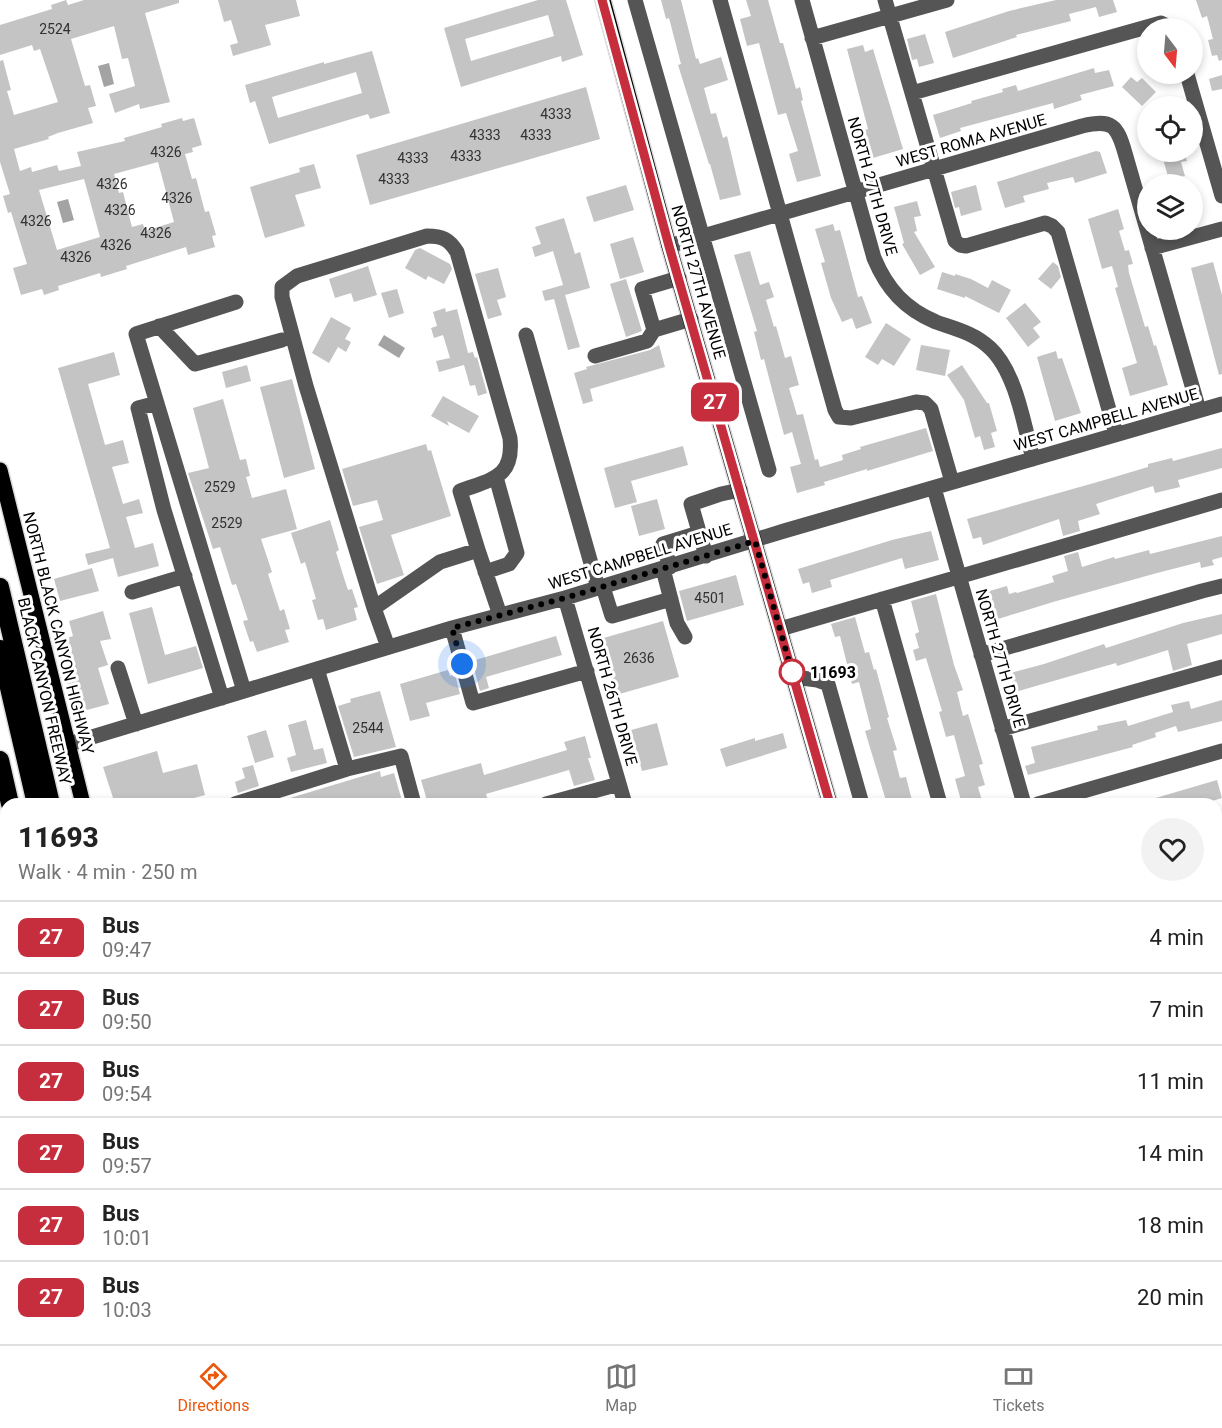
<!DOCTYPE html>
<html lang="en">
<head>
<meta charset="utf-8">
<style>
  :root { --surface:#fff; --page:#f2f2f2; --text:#222; --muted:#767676; --line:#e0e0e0; --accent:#ea580c }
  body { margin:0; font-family:Roboto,sans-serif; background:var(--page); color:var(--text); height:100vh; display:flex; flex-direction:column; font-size:22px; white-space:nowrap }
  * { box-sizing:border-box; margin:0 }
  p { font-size:20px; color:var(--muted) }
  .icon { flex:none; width:33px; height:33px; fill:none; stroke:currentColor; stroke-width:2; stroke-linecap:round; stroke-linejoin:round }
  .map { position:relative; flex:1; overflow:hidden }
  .drawer { position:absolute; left:0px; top:798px; width:1222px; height:546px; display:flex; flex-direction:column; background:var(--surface); border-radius:18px 18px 0 0; box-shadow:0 3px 9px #0003 }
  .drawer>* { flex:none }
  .badge { padding:0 12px; border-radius:9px; font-size:21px; line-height:39px }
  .needle { width:39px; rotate:164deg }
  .controls { position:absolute; left:1137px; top:18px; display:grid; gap:12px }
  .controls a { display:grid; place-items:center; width:66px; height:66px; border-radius:50%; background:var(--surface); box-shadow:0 3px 9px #0003; font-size:30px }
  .you { position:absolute; width:30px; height:30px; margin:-15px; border:4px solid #fff; border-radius:50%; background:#1a73e8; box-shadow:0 0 0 9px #1a73e833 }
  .map>.badge { position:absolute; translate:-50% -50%; box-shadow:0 0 0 3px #fff }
  .round { display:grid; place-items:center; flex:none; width:63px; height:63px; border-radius:32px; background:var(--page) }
  .head { display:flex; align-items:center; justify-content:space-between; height:102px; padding:0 18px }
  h1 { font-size:28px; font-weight:800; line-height:45px }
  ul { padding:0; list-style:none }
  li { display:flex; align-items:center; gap:18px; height:72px; padding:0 18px; border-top:2px solid var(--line) }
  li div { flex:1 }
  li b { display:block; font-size:22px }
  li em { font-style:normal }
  li .badge { min-width:66px; font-weight:700; text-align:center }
  .menu { display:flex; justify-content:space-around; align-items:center; height:84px; border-top:2px solid var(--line); background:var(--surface); font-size:16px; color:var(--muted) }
  .menu a { display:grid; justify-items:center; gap:3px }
  .menu .on { color:var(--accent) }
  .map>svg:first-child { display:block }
  .water { fill:#a3a3a3 }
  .building { fill:#c4c4c4; fill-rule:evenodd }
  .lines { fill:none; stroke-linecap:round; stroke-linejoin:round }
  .major-casing { stroke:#dbdbdb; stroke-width:18 }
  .highway-casing { stroke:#dbdbdb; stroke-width:21 }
  .minor { stroke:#555; stroke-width:15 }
  .major { stroke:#000; stroke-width:15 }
  .highway { stroke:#000; stroke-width:18 }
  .line-casing { stroke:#fff; stroke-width:14 }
  .line { stroke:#c62d3d; stroke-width:9 }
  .walk { stroke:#000; stroke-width:6; stroke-dasharray:0 10.8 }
  .stop-dot { fill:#fff; stroke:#c62d3d; stroke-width:3 }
  .labels { text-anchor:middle; stroke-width:6; stroke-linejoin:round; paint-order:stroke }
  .number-label { font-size:14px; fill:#313131 }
  .street-label { font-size:16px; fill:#000; stroke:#fff }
  .stop-label { font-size:16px; font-weight:bold; fill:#000; stroke:#fff; text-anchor:start }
</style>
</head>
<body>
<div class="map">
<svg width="1222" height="1344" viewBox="0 0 1222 1344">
  <rect width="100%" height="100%" fill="#fff"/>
  <path class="water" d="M109,63L114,84L104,87L98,66Z
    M68,199L74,220L63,223L57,202Z
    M384,335L405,348L399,358L378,345Z"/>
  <path class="building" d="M66,0L68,5L84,0H179V3L145,13L170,102L140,109L139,104L115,113L109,94L135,86L128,58L122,59L114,26L71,39L85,86L90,85L96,106L88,108L93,123L58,133L48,137L49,139L14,149L20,171L31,167L32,172L57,165L59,171L81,166L77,152L125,141L124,138L162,127L161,124L182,118L183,121L194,118L202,145L192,148L193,152L185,154L192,179L196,178L205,212L209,211L216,235L212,236L215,247L188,255L186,247L126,266L127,269L101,277L100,273L58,286L59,290L44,295L42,289L21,295L13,268L27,264L11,212L8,213L3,196L10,194L0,162V61L3,60L11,90L7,91L14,115L58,102L40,49L34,51L32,45L0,55V25L52,9L51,5ZM158,162L174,222L145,231L143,224L132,227L123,192L119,193L114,174ZM84,179L100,237L57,250L39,190Z
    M218,0H296L300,16L265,25L271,45L233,56L230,45L238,43L231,20L224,22Z
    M538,0H566L583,55L562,62L561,56L461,87L444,28ZM548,15L554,36L471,61L465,39Z
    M661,0H681L696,59L698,58L700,64L721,57L728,80L704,88L711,114L716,113L723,138L727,136L741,195L720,200L710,164H709L678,65L681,64L669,18L666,19Z
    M746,0H768L780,43H783L796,89L800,87L803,100L801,101L821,176L797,182L789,154L798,151L786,113L778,115L759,43L747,46L740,19L751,16Z
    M1056,0H1113L1117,12L1099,17L1096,7L1069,14L1071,21L1016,35L1017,37L953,58L945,32L1009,11Z
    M1196,0H1222V60L1219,61L1217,55L1212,56L1208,40L1213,39L1207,16L1202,18Z
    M925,34L934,63L919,67L917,59L912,60L907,39Z
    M863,45L865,52L873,49L903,149L873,158L865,130L868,129L847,49Z
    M372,51L390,113L370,119L368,114L269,144L255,101L250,103L245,85L324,62V64ZM356,72L362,93L278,118L272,97Z
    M1094,68L1095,73L1109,70L1114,86L1080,95L1082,100L1054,109L1053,103L960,128L961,131L940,138L933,115L972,103L971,101L1003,92L1002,89L1016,85L1018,91Z
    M1222,75V89L1212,91L1209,79Z
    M1131,77L1137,82L1142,78L1156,92L1142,106L1122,87Z
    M586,87L600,139L370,205L356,155Z
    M1096,151L1100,152L1107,173L1075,183L1073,177L1047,183L1049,189L1023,196L1025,202L1005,208L997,182Z
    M1161,152H1184L1187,161L1181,162L1185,176L1169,180Z
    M314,164L321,188L295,195L305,226L265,238L250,187L300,172L299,168Z
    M626,185L634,210L594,222L586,197Z
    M976,185L982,210L961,216L959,207L955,208L951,192Z
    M917,201L921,216L914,217L917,231L914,232L935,267L920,275L902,244L904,243L894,207Z
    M1118,209L1124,229L1119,231L1125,251L1129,250L1133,264L1128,265L1129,273L1145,327L1148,326L1154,346L1156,345L1168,385L1130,396L1122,368L1137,363L1115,288L1118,287L1112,266L1102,269L1088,219Z
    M564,218L575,254L580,252L590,288L565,295L580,347L568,350L554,299L545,301L542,291L563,285L553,251L535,257L532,247L541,244L535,227Z
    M833,224L835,231L840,230L858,297L862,296L872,323L856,329L852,318L842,322L831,298L821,263L825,262L815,229Z
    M633,237L644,272L620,279L610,244Z
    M420,248L450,264L452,269L444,284L428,276L426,280L405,268L415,250Z
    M750,251L760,285L769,282L774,297L766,300L774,327L776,326L785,358L791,356L799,385L789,388L797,415L803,414L815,460L818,459L820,467L843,460L842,455L861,449L860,447L926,428L933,451L867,471V469L824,482L825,485L797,493L790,467L801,464L792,432L784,435L764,359L761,360L754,332L757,331L734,255Z
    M1053,262L1058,266L1061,277L1051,289L1038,279Z
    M1213,262L1222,295V374L1219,375L1191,268Z
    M368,266L377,295L354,302L351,293L335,298L329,279Z
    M498,268L506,297L497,300L502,315L488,319L475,274Z
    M942,272L955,276V274L971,279L988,288L992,280L1011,290L999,313L965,296V298L937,289Z
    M626,279L642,331L626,337L610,284Z
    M397,289L404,313L389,318L381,293Z
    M1025,303L1041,322L1033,328L1040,337L1028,347L1006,318Z
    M445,308L446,312L457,309L468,353L473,352L475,358L477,357L487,393L478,396L475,385L470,386L464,365L439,372L436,361L450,358L443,335L434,338L431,328L437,326L433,312Z
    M331,317L351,328L345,339L351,342L346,352L338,347L329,363L312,353Z
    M886,323L911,339L894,366L882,359L878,365L865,357Z
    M659,345L665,367L590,389L593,401L583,404L574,373L587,369L586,367L650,350Z
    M921,345L950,350L945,376L916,370Z
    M1056,351L1058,359L1062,358L1081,413L1055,421L1037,357Z
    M114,352L120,375L88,384L105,445L123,440L129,463L112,467L123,504L139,499L143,513L126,517L135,548L153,543L159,566L118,577L113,558L88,565L85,554L110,548L58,368Z
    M247,365L251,381L226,388L222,372Z
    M962,365L987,403H989L997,431L991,433L995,447L984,450L980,436L975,438L964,400L947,375Z
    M292,379L315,469L284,478L260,387Z
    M443,396L479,416L469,433L447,421L449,426L431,416Z
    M223,399L240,460L246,459L250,476L246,477L252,498L286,489L297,529L261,539L272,572L268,574L280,611L284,609L290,629L285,630L289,642L257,652L253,641L250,642L243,621L248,620L236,584L232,585L220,547L213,549L188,473L209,468L193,408Z
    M426,444L428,451L431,450L451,516L391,535L404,575L377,584L359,527L383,520L377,500L353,506L342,469Z
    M683,446L688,465L631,481L637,502L615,508L604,468Z
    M1222,448V468L1178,480L1180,487L1155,493L1153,486L1096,504L1100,514L1078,521L1080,531L1063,536L1059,519L983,545L981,537L973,539L967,519L1101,481L1148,467V464L1172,458L1173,461Z
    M657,499L665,529L639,536L631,506Z
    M330,520L339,550L336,552L344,578L348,590L352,589L358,607L354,608L357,620L326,630L323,619L318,620L312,600L316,599L305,562L301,564L291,533Z
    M931,531L939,560L905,569L902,558L830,580L832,587L812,593L809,582L803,584L798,569L892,540Z
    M1222,536V557L1212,560L1214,565L1201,568L1200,562L1157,573L1053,602L995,620L986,592L1007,586L1009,594L1016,592L1017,593L1054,582L1052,576L1068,571L1064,556L1078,552L1082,567L1114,557L1115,559L1149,550L1150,554Z
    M92,568L99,591L60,601L54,579Z
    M736,575L744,605L687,621L679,591Z
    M936,594L954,665L963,690L957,692L963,716L968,714L983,764L979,765L985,785L978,787L983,804H962L955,779L965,776L954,735L946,737L939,712L942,711L926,658L916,661L913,650L919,648L915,634L919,632L911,601Z
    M152,607L165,655L196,646L203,668L148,684L129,613Z
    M103,611L111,639L100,641L108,665L98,668L109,704L76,713L62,666L74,662L67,638L73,636L69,621Z
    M1222,614V634L1187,644L1192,665L1173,671L1168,650L1117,666L1116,663L1015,692L1010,673L1044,664L1104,644L1106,648L1183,623Z
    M855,617L865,653L869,652L874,670L876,669L889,717L887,718L897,750L893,751L900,778L906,777L913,804H887L865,731L871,729L859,682L852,684L840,636L835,637L831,624Z
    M663,621L679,677L616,695L600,639Z
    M556,636L562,655L486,677L489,688L480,691L472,661Z
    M448,670L450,676L455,674L460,694L426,703L430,716L410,721L400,684Z
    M380,691L396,747L354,757L338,706L351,702L350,699Z
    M1222,700V721L1178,732L1176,726L1155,733L1156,737L1132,745L1133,747L1028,775L1025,766L1035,763L1031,747L1098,730L1097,726L1126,720L1128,726L1173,712L1171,705L1189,701L1191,709Z
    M306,720L314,750L323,748L327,763L291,772L287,758L296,755L288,725Z
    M657,723L668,765L642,771L631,730Z
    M266,730L274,757L255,763L247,736Z
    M783,733L787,748L726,767L720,749L755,738V741Z
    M585,736L591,758H588L595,780L574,786L569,770L486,794L489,804H428L421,780L481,763L484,775L567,750L564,742Z
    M157,751L163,773L197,764L205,795L172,804H115L103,767Z
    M253,765L259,786L238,793L235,782L245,778L242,768Z
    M380,771L381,777L394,773L403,804H280V801Z
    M1217,780L1222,798L1202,804H1143L1142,802Z"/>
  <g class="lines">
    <defs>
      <path id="major" d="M603,0L669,246L830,804
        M0,470L83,804
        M0,888L6,914
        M105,1338L107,1344
        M206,1338L207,1344
        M979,1338L981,1344"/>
      <path id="highway" d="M0,587L51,804
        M0,649L36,804
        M0,760L10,804
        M133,1338L135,1344
        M149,1338L150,1344
        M177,1338L178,1344"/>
    </defs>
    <use href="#major" class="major-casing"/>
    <use href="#highway" class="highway-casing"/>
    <path class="minor" d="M635,0L769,470
      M720,0L835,410L839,417L851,418L916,402L925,403L931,409L952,482
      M802,0L874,258C887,289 905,309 936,322C956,329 974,333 990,348C1016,372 1024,425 1033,459
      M885,0L955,241L960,245L966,246L1045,223L1052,226L1058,232L1116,434
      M812,38L947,0
      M1187,74L1222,196
      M912,93L1161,23L1172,28
      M669,246L1082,126C1112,119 1117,125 1125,153L1199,410
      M1152,248L1222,229
      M236,302L136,334L244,691
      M159,326L195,364L282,340
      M654,330L642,289L679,278
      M526,335L598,588
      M595,356L647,341L654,330L691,319
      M157,403L138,408L164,510L222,698
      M934,488L1024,804
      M706,556L691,504L721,494L740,490
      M670,567L663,544L699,533
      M663,569L677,623L685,637
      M485,572L509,564L517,553L496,477
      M603,587L612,616L671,599
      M132,592L185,576
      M565,598L625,804
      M882,599L940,804
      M374,608L306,386L282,297V287L297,276L427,236C442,236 449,239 457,252L510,438C514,478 492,479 460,491L478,550
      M452,628L473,703L587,671
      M780,629L1222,500
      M388,647L374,608L440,562L478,550L500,615
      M981,655L1202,591L1222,586
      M118,668L136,724
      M317,669L347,769
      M794,677L817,680L828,684L862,804
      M1002,729L1222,667
      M69,744L452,628L565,598L784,531L1222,404
      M235,804L347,769L401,756L414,804
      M546,804L619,784
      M1038,804L1222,751
      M1216,833L1222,832
      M1216,917L1222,915
      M1216,998L1222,997
      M1216,1082L1222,1080
      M1216,1165L1222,1164
      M0,1179L6,1177
      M1216,1251L1222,1250
      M0,1281L6,1279
      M219,1338L221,1344
      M1013,1338L1015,1344
      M1090,1338L1092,1344
      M1172,1338L1173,1344
      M1203,1344L1222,1338"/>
    <use href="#major" class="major"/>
    <use href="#highway" class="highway"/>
  </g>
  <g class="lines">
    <defs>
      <path id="line" d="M602,0L669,246L830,804"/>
    </defs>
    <use href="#line" class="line-casing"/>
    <use href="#line" class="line"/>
    <path class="walk" d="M462,664L452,628L565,598L755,541L792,672"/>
  </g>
  <circle class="stop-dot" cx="792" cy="672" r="12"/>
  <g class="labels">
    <g class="number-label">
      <text x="55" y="34">2524</text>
      <text x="556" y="119">4333</text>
      <text x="485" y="140">4333</text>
      <text x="536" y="140">4333</text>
      <text x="166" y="157">4326</text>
      <text x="466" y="161">4333</text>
      <text x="413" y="163">4333</text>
      <text x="394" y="184">4333</text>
      <text x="112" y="189">4326</text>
      <text x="177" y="203">4326</text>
      <text x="120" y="215">4326</text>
      <text x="36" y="226">4326</text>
      <text x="156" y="238">4326</text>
      <text x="116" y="250">4326</text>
      <text x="76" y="262">4326</text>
      <text x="220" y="492">2529</text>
      <text x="227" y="528">2529</text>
      <text x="710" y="603">4501</text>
      <text x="639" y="663">2636</text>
      <text x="368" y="733">2544</text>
    </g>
    <g class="street-label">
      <text transform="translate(971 140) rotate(-16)" y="6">WEST ROMA AVENUE</text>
      <text transform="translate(873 186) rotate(74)" y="6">NORTH 27TH DRIVE</text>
      <text transform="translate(699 282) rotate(74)" y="6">NORTH 27TH AVENUE</text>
      <text transform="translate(1106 419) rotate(-16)" y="6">WEST CAMPBELL AVENUE</text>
      <text transform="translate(640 556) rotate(-17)" y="6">WEST CAMPBELL AVENUE</text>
      <text transform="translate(59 633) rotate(76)" y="6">NORTH BLACK CANYON HIGHWAY</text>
      <text transform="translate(1001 658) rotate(74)" y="6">NORTH 27TH DRIVE</text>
      <text transform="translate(45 691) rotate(77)" y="6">BLACK CANYON FREEWAY</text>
      <text transform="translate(613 696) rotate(74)" y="6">NORTH 26TH DRIVE</text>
    </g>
    <g class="stop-label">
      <text x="810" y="678">11693</text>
    </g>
  </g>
</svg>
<div class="controls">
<a><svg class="needle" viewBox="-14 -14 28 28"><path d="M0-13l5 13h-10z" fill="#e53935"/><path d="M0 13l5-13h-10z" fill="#767676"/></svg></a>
<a><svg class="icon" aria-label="locate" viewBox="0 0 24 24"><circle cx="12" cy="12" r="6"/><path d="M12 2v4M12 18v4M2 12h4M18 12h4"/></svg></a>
<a><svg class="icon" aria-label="layers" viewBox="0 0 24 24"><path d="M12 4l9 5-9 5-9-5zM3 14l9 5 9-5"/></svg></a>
</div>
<div class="you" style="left:462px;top:664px"></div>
<b class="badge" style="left:715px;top:402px;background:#c62d3d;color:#fff">27</b>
<section class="drawer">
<div class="head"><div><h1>11693</h1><p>Walk · 4 min · 250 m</p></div><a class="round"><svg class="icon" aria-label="heart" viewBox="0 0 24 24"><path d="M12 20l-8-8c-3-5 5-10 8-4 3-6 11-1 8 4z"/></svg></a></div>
<ul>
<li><span class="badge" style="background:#c62d3d;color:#fff">27</span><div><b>Bus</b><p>09:47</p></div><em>4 min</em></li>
<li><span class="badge" style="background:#c62d3d;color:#fff">27</span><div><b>Bus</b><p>09:50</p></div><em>7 min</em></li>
<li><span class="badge" style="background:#c62d3d;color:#fff">27</span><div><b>Bus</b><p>09:54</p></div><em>11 min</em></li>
<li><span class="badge" style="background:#c62d3d;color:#fff">27</span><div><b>Bus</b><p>09:57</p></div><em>14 min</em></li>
<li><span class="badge" style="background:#c62d3d;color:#fff">27</span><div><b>Bus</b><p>10:01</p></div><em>18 min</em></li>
<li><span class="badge" style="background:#c62d3d;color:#fff">27</span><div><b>Bus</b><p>10:03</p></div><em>20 min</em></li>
</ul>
</section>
</div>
<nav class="menu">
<a class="on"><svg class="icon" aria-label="directions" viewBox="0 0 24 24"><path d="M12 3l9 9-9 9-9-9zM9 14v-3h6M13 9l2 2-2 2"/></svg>Directions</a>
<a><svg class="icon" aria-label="map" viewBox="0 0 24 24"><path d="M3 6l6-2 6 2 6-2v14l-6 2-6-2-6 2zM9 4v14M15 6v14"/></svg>Map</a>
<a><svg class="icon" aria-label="tickets" viewBox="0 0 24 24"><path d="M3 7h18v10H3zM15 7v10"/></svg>Tickets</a>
</nav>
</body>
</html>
